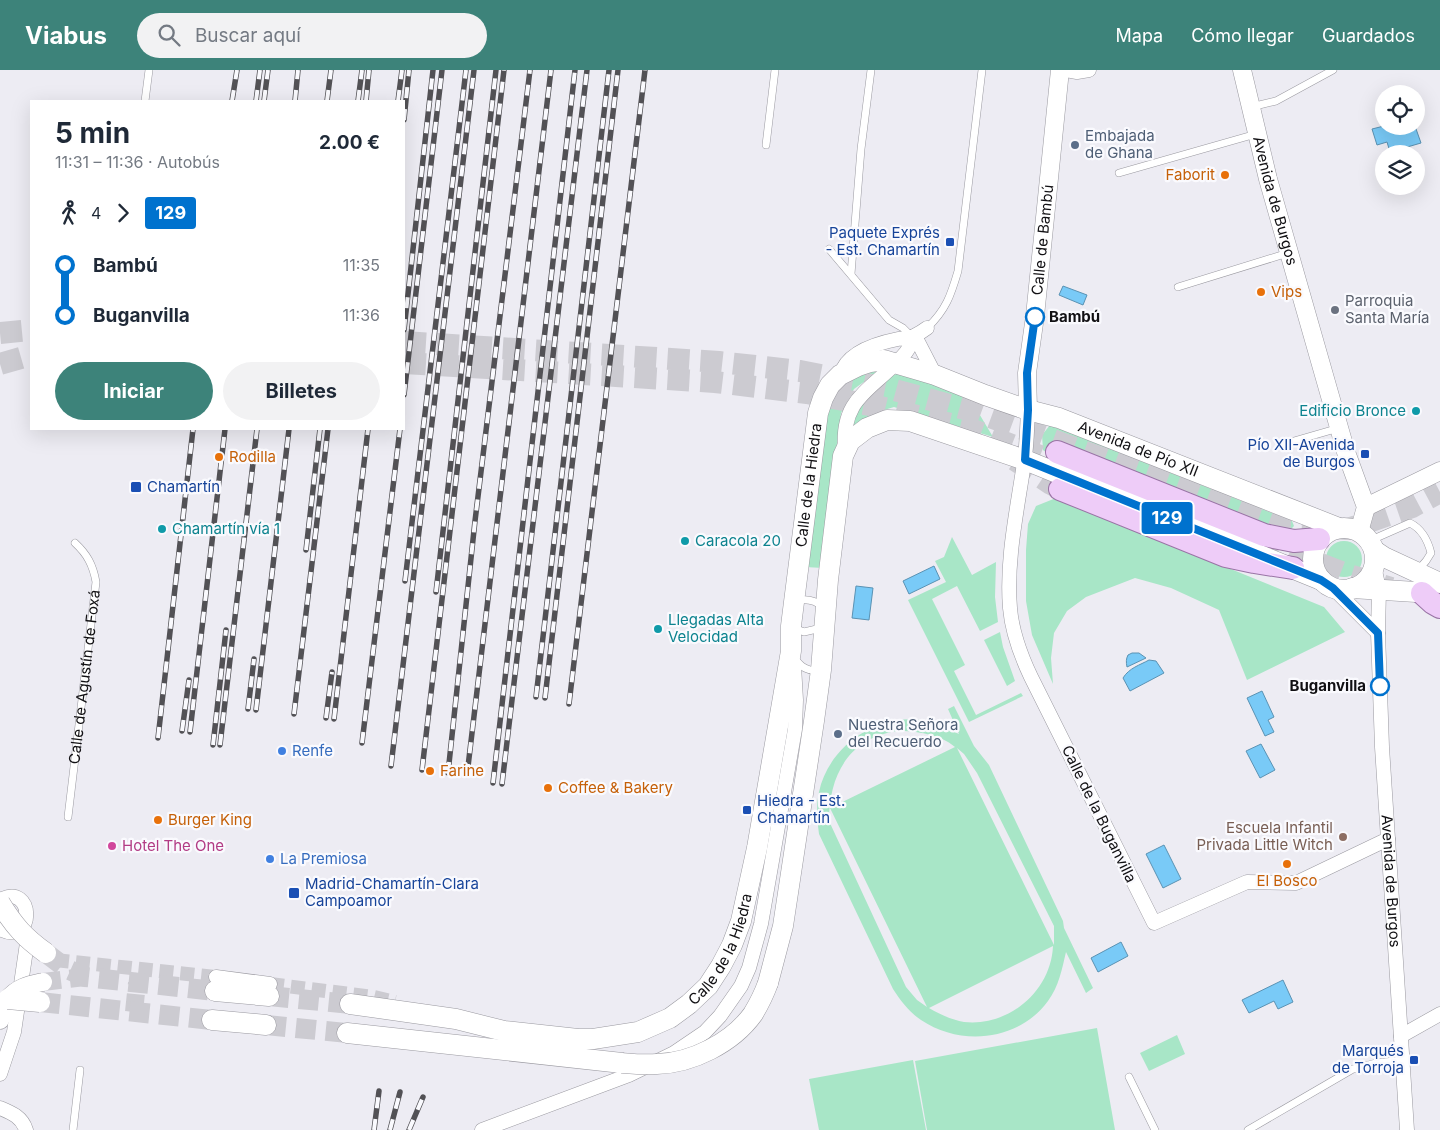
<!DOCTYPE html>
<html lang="es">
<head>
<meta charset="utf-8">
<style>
  :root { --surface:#fff; --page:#f2f2f3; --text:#1f2937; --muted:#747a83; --accent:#3d837a }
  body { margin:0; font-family:Inter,sans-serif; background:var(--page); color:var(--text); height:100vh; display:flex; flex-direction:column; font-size:19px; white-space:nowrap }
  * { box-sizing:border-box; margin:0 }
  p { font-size:16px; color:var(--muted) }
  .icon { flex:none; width:28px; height:28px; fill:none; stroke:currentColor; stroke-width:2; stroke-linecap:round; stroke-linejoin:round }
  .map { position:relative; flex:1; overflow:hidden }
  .details { position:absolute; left:30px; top:30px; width:375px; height:330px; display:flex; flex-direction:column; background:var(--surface); border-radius:0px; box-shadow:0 5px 20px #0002 }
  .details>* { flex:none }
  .badge { padding:0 10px; border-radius:4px; font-size:18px; line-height:32px }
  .controls { position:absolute; left:1375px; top:15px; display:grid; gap:10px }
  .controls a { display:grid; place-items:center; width:50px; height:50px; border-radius:50%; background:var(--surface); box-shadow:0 5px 20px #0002; font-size:25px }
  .map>.badge { position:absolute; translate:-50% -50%; box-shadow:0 0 0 2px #fff }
  .legs { display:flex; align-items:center; gap:8px; height:55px; padding:0 25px; font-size:16px }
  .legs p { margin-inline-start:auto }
  .summary { display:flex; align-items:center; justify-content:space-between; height:85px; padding:0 25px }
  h1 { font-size:28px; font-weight:700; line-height:38px }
  .button { display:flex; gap:10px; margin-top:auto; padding:10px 25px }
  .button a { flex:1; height:58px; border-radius:30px; background:var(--accent); color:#fff; font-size:20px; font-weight:700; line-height:58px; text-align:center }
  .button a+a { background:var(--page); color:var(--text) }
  ul { padding:0 25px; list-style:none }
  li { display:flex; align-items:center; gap:18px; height:50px; font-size:19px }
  li i { display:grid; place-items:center; width:8px; height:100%; margin:0 6px; background:currentColor }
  li i::after { content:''; width:12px; height:12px; margin:-6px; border:4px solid; border-radius:50%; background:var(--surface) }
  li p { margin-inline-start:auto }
  li:first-child i { background:linear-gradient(#0000 50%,currentColor 0) }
  li:last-child i { background:linear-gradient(currentColor 50%,#0000 0) }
  header { display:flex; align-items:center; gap:30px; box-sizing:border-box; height:70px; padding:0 25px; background:var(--accent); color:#fff }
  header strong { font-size:24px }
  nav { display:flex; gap:28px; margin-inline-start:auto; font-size:18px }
  .search { width:350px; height:45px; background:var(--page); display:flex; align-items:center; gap:12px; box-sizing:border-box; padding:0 18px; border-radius:28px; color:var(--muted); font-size:19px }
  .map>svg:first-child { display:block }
  .green { fill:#a8e6c7; fill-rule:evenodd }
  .water { fill:#79caf7; stroke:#5a92b3 }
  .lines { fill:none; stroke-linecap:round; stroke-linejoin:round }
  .minor-tunnel { stroke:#cccbd1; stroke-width:14; stroke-dasharray:14 7; stroke-linecap:butt }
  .tertiary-tunnel { stroke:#cccbd1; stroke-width:18; stroke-dasharray:18 9; stroke-linecap:butt }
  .secondary-tunnel { stroke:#cccbd1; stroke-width:20; stroke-dasharray:20 10; stroke-linecap:butt }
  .primary-tunnel { stroke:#cccbd1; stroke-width:22; stroke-dasharray:22 11; stroke-linecap:butt }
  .service-casing { stroke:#9a99a0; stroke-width:8 }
  .minor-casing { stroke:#9a99a0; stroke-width:15 }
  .tertiary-casing { stroke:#9a99a0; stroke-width:19 }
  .secondary-casing { stroke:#9a99a0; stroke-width:21 }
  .primary-casing { stroke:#9974a5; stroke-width:24 }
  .service { stroke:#fff; stroke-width:7 }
  .minor { stroke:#fff; stroke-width:14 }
  .tertiary { stroke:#fff; stroke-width:18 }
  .secondary { stroke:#fff; stroke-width:20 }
  .primary { stroke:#eeccf8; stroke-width:22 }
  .rail-casing { stroke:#525155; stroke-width:5.5 }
  .rail { stroke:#fafafe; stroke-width:4; stroke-dasharray:11; stroke-linecap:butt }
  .tertiary-bridge-casing { stroke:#9a99a0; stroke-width:19; stroke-linecap:butt }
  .secondary-bridge-casing { stroke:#9a99a0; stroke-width:21; stroke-linecap:butt }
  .tertiary-bridge { stroke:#fff; stroke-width:18 }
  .secondary-bridge { stroke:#fff; stroke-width:20 }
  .line-1-casing { stroke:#fff; stroke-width:11 }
  .line-1 { stroke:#0072ce; stroke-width:8 }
  .service-dot { fill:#5c6f8a; stroke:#fafafe; stroke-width:2 }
  .food-dot { fill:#e8710a; stroke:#fafafe; stroke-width:2 }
  .transit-dot { fill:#1a4fb4; stroke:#fafafe; stroke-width:2 }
  .worship-dot { fill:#6b7280; stroke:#fafafe; stroke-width:2 }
  .stop-1-dot { fill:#fff; stroke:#0072ce; stroke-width:2.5 }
  .culture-dot { fill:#0f9aa8; stroke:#fafafe; stroke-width:2 }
  .shop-dot { fill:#3f7fe0; stroke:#fafafe; stroke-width:2 }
  .education-dot { fill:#8d6e63; stroke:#fafafe; stroke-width:2 }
  .hotel-dot { fill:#d1479c; stroke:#fafafe; stroke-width:2 }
  .labels { text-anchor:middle; stroke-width:4.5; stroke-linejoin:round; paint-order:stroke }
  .service-label { font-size:15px; fill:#4e5e75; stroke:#fafafe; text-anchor:start }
  .food-label { font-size:15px; fill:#c56008; stroke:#fafafe; text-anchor:start }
  .street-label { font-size:15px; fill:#111013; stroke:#fafafe }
  .transit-label { font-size:15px; fill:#164399; stroke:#fafafe; text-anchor:end }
  .worship-label { font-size:15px; fill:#5b616d; stroke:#fafafe; text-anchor:start }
  .stop-label { font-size:15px; font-weight:bold; fill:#111013; stroke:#fafafe; text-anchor:start }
  .culture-label { font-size:15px; fill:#0d838f; stroke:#fafafe; text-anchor:start }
  .shop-label { font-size:15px; fill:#366cbe; stroke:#fafafe; text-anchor:start }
  .education-label { font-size:15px; fill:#785e54; stroke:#fafafe; text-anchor:end }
  .hotel-label { font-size:15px; fill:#b23c85; stroke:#fafafe; text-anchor:start }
</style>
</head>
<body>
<header>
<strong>Viabus</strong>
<div class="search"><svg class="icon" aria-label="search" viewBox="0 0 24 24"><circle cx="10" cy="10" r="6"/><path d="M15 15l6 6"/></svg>Buscar aquí</div>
<nav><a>Mapa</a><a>Cómo llegar</a><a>Guardados</a></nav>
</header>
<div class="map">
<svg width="1440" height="1060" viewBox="0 0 1440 1060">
  <rect width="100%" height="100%" fill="#edecf3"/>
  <path class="green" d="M877,298L879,301L854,319L841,343L823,498L805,497L828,335L844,313Z
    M902,301L971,330L993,367L894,337L874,343L856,355H853L857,338L881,312Z
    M1050,355L1292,451L1294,456L1289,461L1276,463L1051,386L1043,380L1042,365Z
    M1056,428L1324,537L1345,562L1247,610L1219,540L1171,518L1135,508L1086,527L1067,541L1054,563L1051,588L1053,614L1032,565L1026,531V480L1028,454L1036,436Z
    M952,467L972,505L996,492L995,527L998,552L980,561L957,516L932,529L965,595L954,601L976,645L1021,623L1023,626L969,652L908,530L946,512L935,491L944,487Z
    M1326 489a18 18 0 1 1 36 0a18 18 0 1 1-36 0Z
    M1000,562L1003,577L1015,611L1007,616L984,570Z
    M954,636L974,676L989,695L1063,851L1064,858L1093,918L1086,923L1066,882C1062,899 1059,916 1048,931C1019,971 961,977 921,950C910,943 900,930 893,919L819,764C817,749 816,736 819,722C828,678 875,644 920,650C934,653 946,658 959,664L948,639ZM897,661C916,661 940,664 955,677L830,738L927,937L917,930L906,917L829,751C829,705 849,668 897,661ZM957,678L964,684L977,703L1047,842L1054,856V875ZM1053,876C1051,921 1009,957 964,952C952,950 939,944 929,938Z
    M1097,958L1115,1060H927L915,991Z
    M1177,965L1185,984L1149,1001L1140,983Z
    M913,990L926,1060H819L809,1009Z"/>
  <path class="water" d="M1384,56H1387L1389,61L1404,56H1415L1421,73L1390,82L1387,72L1377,75L1372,59Z
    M1063,216L1087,225L1083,235L1059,225Z
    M934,496L940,509L909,524L903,511Z
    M856,516L873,518L869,550L852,548Z
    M1132,583H1139L1146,588L1127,597C1126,592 1126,589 1128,585Z
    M1149,590L1156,591L1164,603L1130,621L1123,608C1129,598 1140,595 1149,590Z
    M1262,621L1274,647L1268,650L1274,662L1265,666L1247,628Z
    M1261,674L1275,700L1260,708L1246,681Z
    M1164,775L1181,809L1163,818L1146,784Z
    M1121,872L1128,886L1098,902L1091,888Z
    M1283,910L1293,932L1278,939L1274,931L1249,943L1242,930Z"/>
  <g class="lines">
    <path class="minor-tunnel" d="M55,890L216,907
      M270,914L374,927L395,932"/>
    <path class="tertiary-tunnel" d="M43,912L85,907
      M134,942L137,913"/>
    <path class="secondary-tunnel" d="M46,883L67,899L85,907L215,921
      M269,926L350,934
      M40,932L212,950
      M266,955L347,963"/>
    <path class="primary-tunnel" d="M0,263L31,260
      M404,272L719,292L800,301L891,319L979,343L1287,456L1348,459L1412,437L1440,422
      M404,293L715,312L807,323L880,337L968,358L1040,386
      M0,294L31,285
      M1015,390L1051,414L1060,419
      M1259,470L1346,504L1391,518"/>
    <defs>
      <g id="service">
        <path d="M145,31L149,0"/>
        <path d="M1251,37L1276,31L1333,0"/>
        <path d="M766,75L775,0"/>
        <path d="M1119,103L1256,64"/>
        <path d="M829,179L889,250L903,258L912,267"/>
        <path d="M851,204L861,79L871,0"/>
        <path d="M1178,217L1288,183"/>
        <path d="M927,258C946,240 951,225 958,201L982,0"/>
        <path d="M1280,375L1339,358"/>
        <path d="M1369,471L1410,453C1422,459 1428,471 1431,483L1426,491L1418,500"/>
        <path d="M796,531C806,528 815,530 823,537"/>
        <path d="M794,558L804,562L821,558"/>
        <path d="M795,588C800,597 809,602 819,600"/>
        <path id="s1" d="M68,747L96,512C93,495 87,484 75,473"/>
        <path d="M1129,1007L1155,1060"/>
        <path d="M73,1060L80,1000"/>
        <path d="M1248,1060L1353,999L1376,993L1403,990"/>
      </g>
      <g id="minor">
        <path d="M1066,0L1077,2L1089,0"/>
        <path d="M912,267L918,272L935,305"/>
        <path d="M841,304C847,282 878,273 898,269C903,268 909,269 914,266C918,264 923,261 927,258"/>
        <path d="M1028,340C1027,358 1027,376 1024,393C1017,441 1006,490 1010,538C1012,562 1021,586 1031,607L1154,853L1247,812L1296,813L1388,769"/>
        <path d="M845,379C841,329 870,321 899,290C906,283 911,277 912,267"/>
        <path id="s2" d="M1374,496L1379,519L1378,563L1382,677L1407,1060"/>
        <path d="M1333,518L1378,563"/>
        <path d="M0,830C35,811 35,878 0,859"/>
        <path d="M216,907L270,914"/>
        <path d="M1401,966L1440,944"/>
        <path d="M0,1004L14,962L27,873L24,863"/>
        <path d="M0,1038C12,1043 22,1047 26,1060"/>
        <path d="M482,1060L629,1005L674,983L705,962L720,946L741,916L749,898L761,854L795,659L796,630L794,596"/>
      </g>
      <g id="tertiary">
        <path id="s3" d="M1242,0L1268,109L1346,382L1366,437L1359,462"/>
        <path id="s4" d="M1028,340L1027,303L1035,246L1060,0"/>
        <path d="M1366,437L1440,401"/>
        <path d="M0,950L8,929"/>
      </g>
      <g id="secondary">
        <circle cx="1344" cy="489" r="31"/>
        <path d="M1375,481L1384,487L1440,513"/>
        <path d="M1352,518L1416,522"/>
        <path d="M768,913L783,856L814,651L821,600L828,510L843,386L850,371L867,358L887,350L910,351L1025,390L1321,510"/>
        <path d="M215,921L269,926"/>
        <path id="s5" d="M350,934L456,949L504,961L578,969H593L638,962L670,948L689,934L708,916L721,896L732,875L741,851L757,778L791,581V556L794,532L818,343L823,328L830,315L840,305L858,296L870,292L884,290L935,305L985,325L1028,340L1059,348L1339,458"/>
        <path d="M212,950L266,955"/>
        <path d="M347,963L622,993"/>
      </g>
      <path id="primary" d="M1057,382L1264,465L1294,471L1319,469
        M1060,419L1226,486L1254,492L1293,498
        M1422,523L1433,533L1440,537"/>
    </defs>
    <use href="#service" class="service-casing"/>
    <use href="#minor" class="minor-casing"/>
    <use href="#tertiary" class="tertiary-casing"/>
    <use href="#secondary" class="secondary-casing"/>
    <use href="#primary" class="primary-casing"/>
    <use href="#service" class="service"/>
    <use href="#minor" class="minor"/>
    <use href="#tertiary" class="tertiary"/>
    <use href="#secondary" class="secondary"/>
    <use href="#primary" class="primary"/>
    <defs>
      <path id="rail" d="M232,31L237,0
        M256,31L260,0
        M264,31L268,0
        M295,31L298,0
        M327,31L331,0
        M358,31L362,0
        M366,31L369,0
        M398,31L402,0
        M404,50L409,0
        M404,260L433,0
        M404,325L442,0
        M306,480L320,359
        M405,511L466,0
        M436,522L496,0
        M536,627L609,0
        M545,628L618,0
        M569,634L645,0
        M248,639L254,589
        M256,640L289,359
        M294,644L328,359
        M326,648L332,602
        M334,649L368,359
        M182,661L189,610
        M190,662L225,359
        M158,668L193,359
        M362,673L400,359
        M213,675L226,560
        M220,675L257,359
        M391,696L474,0
        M422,700L504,0
        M448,703L475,451L530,0
        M467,705L551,0
        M493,713L575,0
        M502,714L587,0
        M374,1060L379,1021
        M390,1060L400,1022
        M409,1060L423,1027"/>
    </defs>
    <use href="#rail" class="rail-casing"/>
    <use href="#rail" class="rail"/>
    <defs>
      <path id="tertiary-bridge" d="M8,929C18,917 29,915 43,912"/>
      <path id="secondary-bridge" d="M0,833C14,856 25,868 46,883
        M8,929L40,932
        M622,993C634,994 645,995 657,994C692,993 732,973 753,944C759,934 764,924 768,913"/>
    </defs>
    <use href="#tertiary-bridge" class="tertiary-bridge-casing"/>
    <use href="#secondary-bridge" class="secondary-bridge-casing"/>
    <use href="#tertiary-bridge" class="tertiary-bridge"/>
    <use href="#secondary-bridge" class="secondary-bridge"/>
  </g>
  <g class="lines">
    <defs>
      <path id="line-1" d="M1035,247L1027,303L1028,340L1025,390L1321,510L1333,518L1378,563L1380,616"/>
    </defs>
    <use href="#line-1" class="line-1-casing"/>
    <use href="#line-1" class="line-1"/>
  </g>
  <g class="service-dot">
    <circle cx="1075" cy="75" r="5"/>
    <circle cx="838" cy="664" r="5"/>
  </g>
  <g class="food-dot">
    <circle cx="1225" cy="105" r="5"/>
    <circle cx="1261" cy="222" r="5"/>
    <circle cx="219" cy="387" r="5"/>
    <circle cx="430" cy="701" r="5"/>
    <circle cx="548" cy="718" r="5"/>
    <circle cx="158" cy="750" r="5"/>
    <circle cx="1287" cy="794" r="5"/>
  </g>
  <g class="transit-dot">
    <rect x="945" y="167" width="10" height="10" rx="2.5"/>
    <rect x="1360" y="379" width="10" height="10" rx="2.5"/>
    <rect x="130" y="411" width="12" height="12" rx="2.5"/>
    <rect x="742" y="735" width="10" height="10" rx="2.5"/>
    <rect x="288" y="817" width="12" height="12" rx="2.5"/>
    <rect x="1409" y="985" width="10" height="10" rx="2.5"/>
  </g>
  <circle class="worship-dot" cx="1335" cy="240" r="5"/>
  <g class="stop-1-dot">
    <circle cx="1035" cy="247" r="9"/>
    <circle cx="1380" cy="616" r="9"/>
  </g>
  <g class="culture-dot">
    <circle cx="1416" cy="341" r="5"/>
    <circle cx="162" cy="459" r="5"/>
    <circle cx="685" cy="471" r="5"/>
    <circle cx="658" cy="559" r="5"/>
  </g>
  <g class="shop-dot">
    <circle cx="282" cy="681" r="5"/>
    <circle cx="270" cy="789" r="5"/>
  </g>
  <circle class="education-dot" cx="1343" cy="767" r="5"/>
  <circle class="hotel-dot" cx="112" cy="776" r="5"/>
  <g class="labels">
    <g class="service-label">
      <text x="1085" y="71">Embajada<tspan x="1085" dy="17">de Ghana</tspan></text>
      <text x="848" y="660">Nuestra Señora<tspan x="848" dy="17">del Recuerdo</tspan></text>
    </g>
    <g class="food-label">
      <text x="1215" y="110" text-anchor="end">Faborit</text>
      <text x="1271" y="227">Vips</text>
      <text x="229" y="392">Rodilla</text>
      <text x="440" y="706">Farine</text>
      <text x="558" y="723">Coffee &amp; Bakery</text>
      <text x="168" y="755">Burger King</text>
      <text x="1287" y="816" text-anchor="middle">El Bosco</text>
    </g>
    <g class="street-label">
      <text dy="5" stroke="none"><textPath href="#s3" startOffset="135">Avenida de Burgos</textPath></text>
      <text dy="5" stroke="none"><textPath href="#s4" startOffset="171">Calle de Bambú</textPath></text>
      <text dy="5" stroke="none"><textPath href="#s5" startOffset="1325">Avenida de Pío XII</textPath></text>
      <text dy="5" stroke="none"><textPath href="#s5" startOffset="891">Calle de la Hiedra</textPath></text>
      <text dy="5" stroke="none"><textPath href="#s1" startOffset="141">Calle de Agustín de Foxá</textPath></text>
      <text transform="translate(1099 744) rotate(64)" y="5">Calle de la Buganvilla</text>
      <text dy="5" stroke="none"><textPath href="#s2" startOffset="316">Avenida de Burgos</textPath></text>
      <text dy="5" stroke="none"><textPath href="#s5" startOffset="415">Calle de la Hiedra</textPath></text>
    </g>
    <g class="transit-label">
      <text x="940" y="168">Paquete Exprés<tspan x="940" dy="17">- Est. Chamartín</tspan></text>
      <text x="1355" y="380">Pío XII-Avenida<tspan x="1355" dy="17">de Burgos</tspan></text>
      <text x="147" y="422" text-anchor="start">Chamartín</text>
      <text x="757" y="736" text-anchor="start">Hiedra - Est.<tspan x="757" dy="17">Chamartín</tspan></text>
      <text x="305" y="819" text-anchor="start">Madrid-Chamartín-Clara<tspan x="305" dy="17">Campoamor</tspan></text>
      <text x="1404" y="986">Marqués<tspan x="1404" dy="17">de Torroja</tspan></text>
    </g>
    <g class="worship-label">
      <text x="1345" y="236">Parroquia<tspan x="1345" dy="17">Santa María</tspan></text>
    </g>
    <g class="stop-label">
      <text x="1049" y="252">Bambú</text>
      <text x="1366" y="621" text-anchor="end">Buganvilla</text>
    </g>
    <g class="culture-label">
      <text x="1406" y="346" text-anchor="end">Edificio Bronce</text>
      <text x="172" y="464">Chamartín vía 1</text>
      <text x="695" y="476">Caracola 20</text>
      <text x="668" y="555">Llegadas Alta<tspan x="668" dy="17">Velocidad</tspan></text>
    </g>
    <g class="shop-label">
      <text x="292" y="686">Renfe</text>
      <text x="280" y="794">La Premiosa</text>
    </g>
    <g class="education-label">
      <text x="1333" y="763">Escuela Infantil<tspan x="1333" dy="17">Privada Little Witch</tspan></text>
    </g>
    <g class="hotel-label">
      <text x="122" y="781">Hotel The One</text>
    </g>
  </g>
</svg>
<div class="controls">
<a><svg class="icon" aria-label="locate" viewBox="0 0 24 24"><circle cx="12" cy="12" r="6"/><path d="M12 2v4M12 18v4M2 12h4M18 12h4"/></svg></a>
<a><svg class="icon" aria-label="layers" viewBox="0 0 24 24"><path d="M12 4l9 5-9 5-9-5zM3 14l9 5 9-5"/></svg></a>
</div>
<b class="badge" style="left:1167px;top:448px;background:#0072ce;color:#fff">129</b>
<section class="details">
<div class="summary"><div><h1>5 min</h1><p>11:31 – 11:36 · Autobús</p></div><b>2.00 €</b></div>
<div class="legs"><svg class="icon" aria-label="walk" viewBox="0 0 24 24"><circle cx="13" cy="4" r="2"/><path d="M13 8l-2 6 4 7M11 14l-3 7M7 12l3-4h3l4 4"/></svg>4<svg class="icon" aria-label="forward" viewBox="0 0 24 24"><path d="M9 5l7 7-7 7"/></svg><b class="badge" style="background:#0072ce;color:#fff">129</b></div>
<ul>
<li><i style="color:#0072ce"></i><b>Bambú</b><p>11:35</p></li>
<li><i style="color:#0072ce"></i><b>Buganvilla</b><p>11:36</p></li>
</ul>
<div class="button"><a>Iniciar</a><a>Billetes</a></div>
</section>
</div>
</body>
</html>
